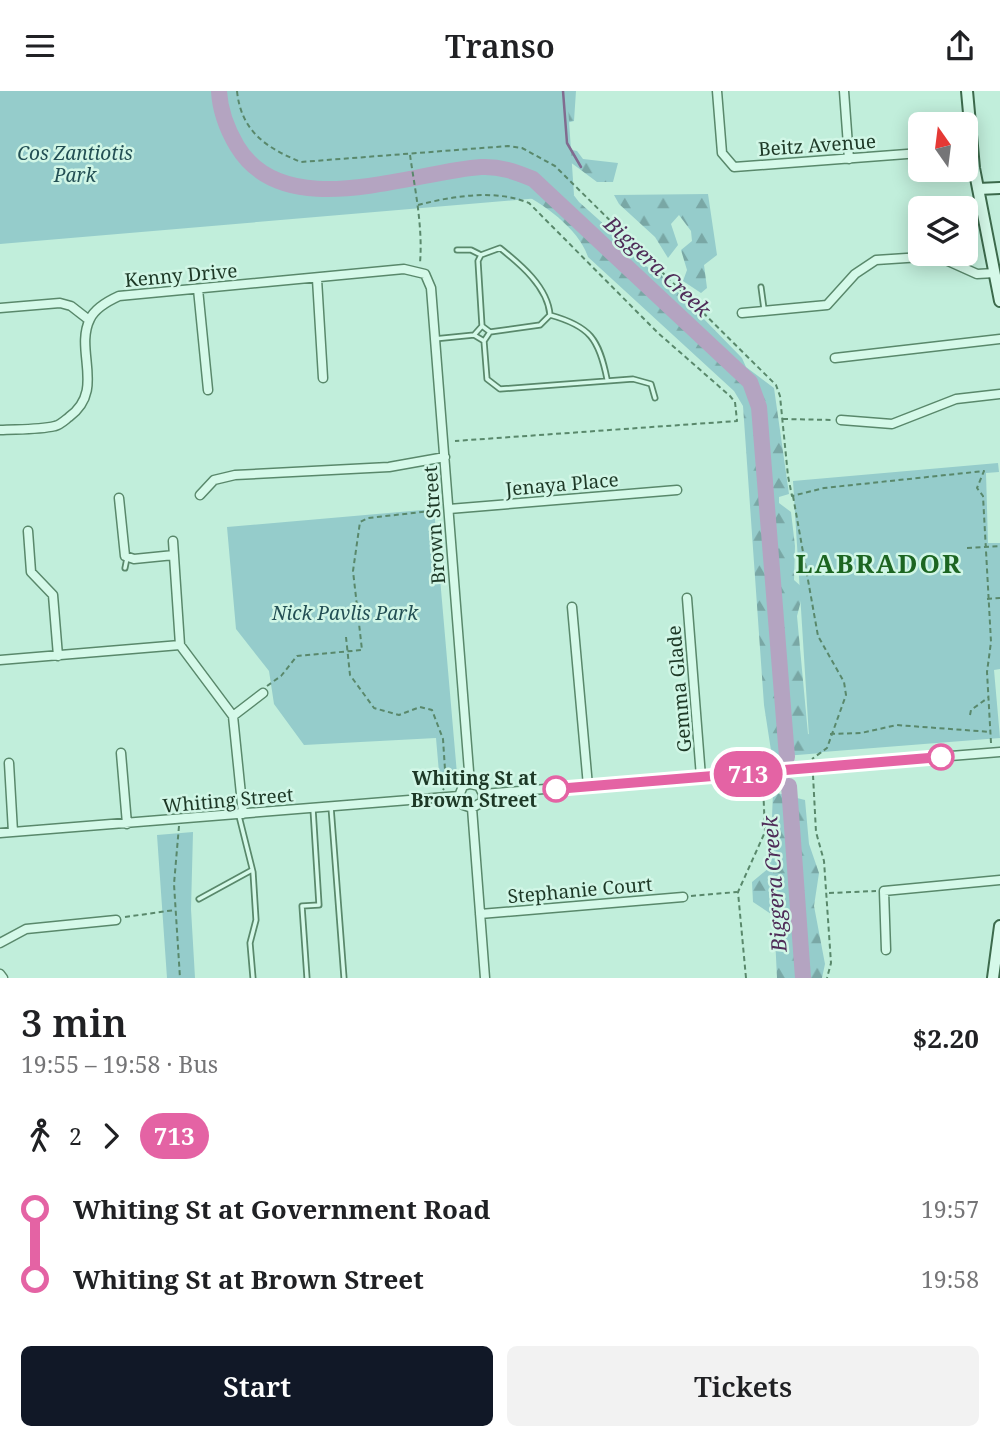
<!DOCTYPE html>
<html lang="en">
<head>
<meta charset="utf-8">
<style>
  :root { --surface:#fff; --page:#f2f2f2; --text:#202124; --muted:#757577; --accent:#111827 }
  body { margin:0; font-family:"Noto Serif",serif; background:var(--page); color:var(--text); height:100vh; display:flex; flex-direction:column; font-size:26px; white-space:nowrap }
  * { box-sizing:border-box; margin:0 }
  p { font-size:23px; color:var(--muted) }
  .icon { flex:none; width:38px; height:38px; fill:none; stroke:currentColor; stroke-width:2; stroke-linecap:round; stroke-linejoin:round }
  .map { position:relative; height:887px; overflow:hidden }
  .details { display:flex; flex-direction:column; background:var(--surface); flex:1 }
  .details>* { flex:none }
  .badge { padding:0 14px; border-radius:23px; font-size:24px; line-height:46px }
  .needle { width:46px; rotate:346deg }
  .fabs { position:absolute; left:908px; top:21px; display:grid; gap:14px }
  .fabs a { display:grid; place-items:center; width:70px; height:70px; border-radius:10px; background:var(--surface); box-shadow:0 4px 18px #0003; font-size:35px }
  .map>.badge { position:absolute; translate:-50% -50%; box-shadow:0 0 0 4px #fff }
  .legs { display:flex; align-items:center; gap:10px; height:77px; padding:0 21px; font-size:23px }
  .legs p { margin-inline-start:auto }
  .summary { display:flex; align-items:center; justify-content:space-between; height:119px; padding:0 21px }
  h1 { font-size:38px; font-weight:600; line-height:52px }
  .button { display:flex; gap:14px; margin-top:auto; padding:14px 21px }
  .button a { flex:1; height:80px; border-radius:10px; background:var(--accent); color:#fff; font-size:28px; font-weight:600; line-height:80px; text-align:center }
  .button a+a { background:var(--page); color:var(--text) }
  ul { padding:0 21px; list-style:none }
  li { display:flex; align-items:center; gap:24px; height:70px; font-size:26px }
  li i { display:grid; place-items:center; width:10px; height:100%; margin:0 9px; background:currentColor }
  li i::after { content:''; width:18px; height:18px; margin:-9px; border:5px solid; border-radius:50%; background:var(--surface) }
  li p { margin-inline-start:auto }
  li:first-child i { background:linear-gradient(#0000 50%,currentColor 0) }
  li:last-child i { background:linear-gradient(currentColor 50%,#0000 0) }
  header { display:flex; justify-content:space-between; align-items:center; height:91px; padding:0 21px; background:var(--surface); font-size:32px; font-weight:600 }
  .map>svg:first-child { display:block }
  .forest { fill:url(#forest-firs) }
  .green { fill:#95cccb }
  .lines { fill:none; stroke-linecap:round; stroke-linejoin:round }
  .stream { stroke:#816b8f; stroke-width:2.5 }
  .river { stroke:#b4a4c1; stroke-width:16 }
  .lane-casing { stroke:#59886b; stroke-width:7 }
  .street-casing { stroke:#59886b; stroke-width:11 }
  .secondary-casing { stroke:#3c6a4c; stroke-width:14 }
  .path { stroke:#59886b; stroke-width:2; stroke-dasharray:5 3.5; stroke-linecap:butt }
  .lane { stroke:#d5f9e9; stroke-width:3.5 }
  .street { stroke:#d5f9e9; stroke-width:8 }
  .secondary { stroke:#d5f9e9; stroke-width:10 }
  .line-1-casing { stroke:#fff; stroke-width:16 }
  .line-1 { stroke:#e463a4; stroke-width:10 }
  .stop-1-dot { fill:#fff; stroke:#e463a4; stroke-width:3.5 }
  .labels { text-anchor:middle; stroke-width:5; stroke-linejoin:round; paint-order:stroke }
  .street-label { font-size:19px; fill:#1d3826; stroke:#d1f6e6 }
  .park-label { font-size:19px; font-style:italic; fill:#234f54; stroke:#d1f6e6 }
  .stop-label { font-size:19px; font-weight:bold; fill:#1d3826; stroke:#d1f6e6; text-anchor:end }
  .water-label { font-size:21px; font-style:italic; fill:#4f2c58; stroke:#d1f6e6 }
  .district-label { font-size:26px; font-weight:bold; letter-spacing:2px; fill:#1c6521; stroke:#d1f6e6 }
</style>
</head>
<body>
<header><svg class="icon" aria-label="menu" viewBox="0 0 24 24"><path d="M4 6h16M4 12h16M4 18h16"/></svg>Transo<svg class="icon" aria-label="share" viewBox="0 0 24 24"><path d="M12 15V3M7 8l5-5 5 5M5 13v7h14v-7"/></svg></header>
<div class="map">
<svg width="1000" height="887" viewBox="0 0 1000 887">
  <defs>
    <pattern id="forest-firs" width="22" height="20" patternUnits="userSpaceOnUse" patternTransform="scale(1.75)"><rect width="22" height="20" fill="#95cccb"/><path d="M5 1l3.5 6h-7zM16 11l3.5 6h-7z" fill="#79a7a5"/></pattern>
  </defs>
  <rect width="100%" height="100%" fill="#c1eedb"/>
  <path class="forest" d="M543,0H576L574,30L551,36L558,56L577,60L583,68L618,72L613,91H597L546,53Z
    M556,81L579,111L626,153L637,170L661,184L742,267L746,276L774,297L789,403L779,406V412L791,421L795,455L794,489L804,498L797,525L808,643L824,646L822,662L772,666L764,614L743,315L734,300L588,166C579,138 543,112 517,100Z
    M708,103L717,164L704,174L707,197L701,202L683,190L687,179L681,159L692,150L691,140L679,124L671,133L678,154L668,167L655,146L619,113L614,104Z
    M773,701L805,709L809,753L819,782L814,815L825,873L822,887H777L774,825L753,811L752,791L770,776Z"/>
  <path class="green" d="M0,0H567L574,104L0,153Z
    M998,372L999,381L986,382L988,452H1000V578L994,579L1000,647L810,662L793,390Z
    M434,418L457,683L452,691L440,693L436,647L304,654L274,613L269,580L236,538L227,436Z
    M193,741L191,818L195,887H167L157,744Z"/>
  <g class="lines">
    <path class="stream" d="M563,0L567,52L581,76"/>
    <path class="river" d="M219,0C220,20 227,38 237,55C284,134 410,81 481,76C500,75 516,81 533,88L750,291L759,316L787,666
      M789,695L803,887"/>
    <defs>
      <path id="lane" d="M457,159H471L481,164
        M761,196L764,218
        M550,224C590,235 599,248 607,288
        M482,235L478,170L481,164L500,157C520,173 548,196 550,224L540,234L490,241
        M434,248L474,244L484,250L490,241L482,235L474,244
        M484,250L487,288L500,298L633,288L651,293L655,307
        M125,477L127,467
        M331,716L344,887
        M239,725L253,781L256,829L250,852L253,887
        M199,808L252,779
        M307,887L302,815L319,814L313,718"/>
      <path id="street" d="M717,0L722,62L734,76L920,62
        M844,0L849,68
        M317,188L323,287
        M198,198L208,299
        M0,217L60,212L71,215L89,229
        M742,222L827,214L855,183L876,169L937,165L977,183L995,182
        M835,267L1000,248
        M841,329L892,333L956,308L1000,303
        M0,339C18,338 38,339 55,335C60,334 64,330 69,326C106,299 74,260 90,228C95,217 108,210 119,205L404,178L425,183L431,197L470,693
        M200,404L214,389L235,384L389,376L445,366
        M119,407L125,465L134,468L174,464
        M449,418L677,399
        M28,440L31,481L53,504L58,565
        M173,450L180,554
        M687,507L701,686
        M572,516L588,695
        M0,569L180,554L233,625L243,723
        M233,625L263,602
        M121,662L127,733
        M9,672L13,741
        M483,703L1000,661
        M459,705L463,714L472,717L482,711L483,703
        M459,705L463,695L470,693L479,695L483,703
        M472,717L485,887
        M0,742L459,705
        M480,823L683,806
        M0,852L26,838L116,829
        M886,859L884,800L1000,789
        M0,883L3,887"/>
      <path id="secondary" d="M967,0L974,77L1000,210
        M978,98L1000,97
        M993,887L1000,835"/>
    </defs>
    <use href="#lane" class="lane-casing"/>
    <use href="#street" class="street-casing"/>
    <use href="#secondary" class="secondary-casing"/>
    <path class="path" d="M237,0C241,40 266,57 301,71L508,55L522,57L555,75L776,294L780,305L788,385L792,405L824,397L984,380L977,397L983,405L991,551L987,581L991,652
      M410,64C415,99 423,136 420,172
      M418,114C453,105 495,98 529,112L658,242L730,305L735,311L737,330L455,350
      M783,328L833,329
      M793,405L818,545L844,591L846,604L827,657L812,668
      M967,457L1000,455
      M987,508L1000,507
      M346,546L350,584L374,617L399,624L420,616L432,619L443,648L446,694L443,699
      M267,595L281,585L297,565L362,559L353,480L360,431L368,427L440,419
      M970,624L971,619L989,606
      M830,643L861,642L897,634L991,641
      M813,684L816,741L824,770L831,872L827,887
      M179,735L174,793L180,887
      M829,802L876,800
      M691,805L737,801
      M125,826L175,819
      M746,887L738,801L765,741L763,693"/>
    <use href="#lane" class="lane"/>
    <use href="#street" class="street"/>
    <use href="#secondary" class="secondary"/>
  </g>
  <g class="lines">
    <defs>
      <path id="line-1" d="M556,698L941,666"/>
    </defs>
    <use href="#line-1" class="line-1-casing"/>
    <use href="#line-1" class="line-1"/>
  </g>
  <g class="stop-1-dot">
    <circle cx="941" cy="666" r="12"/>
    <circle cx="556" cy="698" r="12"/>
  </g>
  <g class="labels">
    <g class="street-label">
      <text transform="translate(817 54) rotate(-4)" y="7">Beitz Avenue</text>
      <text transform="translate(181 184) rotate(-5)" y="7">Kenny Drive</text>
      <text transform="translate(562 393) rotate(-5)" y="7">Jenaya Place</text>
      <text transform="translate(434 434) rotate(-94)" y="7">Brown Street</text>
      <text transform="translate(679 598) rotate(-95)" y="7">Gemma Glade</text>
      <text transform="translate(228 709) rotate(-5)" y="7">Whiting Street</text>
      <text transform="translate(580 799) rotate(-5)" y="7">Stephanie Court</text>
    </g>
    <g class="park-label">
      <text x="75" y="69">Cos Zantiotis<tspan x="75" dy="22">Park</tspan></text>
      <text x="345" y="529">Nick Pavlis Park</text>
    </g>
    <g class="stop-label">
      <text x="537" y="694">Whiting St at<tspan x="537" dy="22">Brown Street</tspan></text>
    </g>
    <g class="water-label">
      <text transform="translate(657 176) rotate(43)" y="7">Biggera Creek</text>
      <text transform="translate(775 793) rotate(-94)" y="7">Biggera Creek</text>
    </g>
    <g class="district-label">
      <text x="879" y="482">LABRADOR</text>
    </g>
  </g>
</svg>
<div class="fabs">
<a><svg class="needle" viewBox="-14 -14 28 28"><path d="M0-13l5 13h-10z" fill="#e53935"/><path d="M0 13l5-13h-10z" fill="#757577"/></svg></a>
<a><svg class="icon" aria-label="layers" viewBox="0 0 24 24"><path d="M12 4l9 5-9 5-9-5zM3 14l9 5 9-5"/></svg></a>
</div>
<b class="badge" style="left:748px;top:683px;background:#e463a4;color:#fff">713</b>
</div>
<section class="details">
<div class="summary"><div><h1>3 min</h1><p>19:55 – 19:58 · Bus</p></div><b>$2.20</b></div>
<div class="legs"><svg class="icon" aria-label="walk" viewBox="0 0 24 24"><circle cx="13" cy="4" r="2"/><path d="M13 8l-2 6 4 7M11 14l-3 7M7 12l3-4h3l4 4"/></svg>2<svg class="icon" aria-label="forward" viewBox="0 0 24 24"><path d="M9 5l7 7-7 7"/></svg><b class="badge" style="background:#e463a4;color:#fff">713</b></div>
<ul>
<li><i style="color:#e463a4"></i><b>Whiting St at Government Road</b><p>19:57</p></li>
<li><i style="color:#e463a4"></i><b>Whiting St at Brown Street</b><p>19:58</p></li>
</ul>
<div class="button"><a>Start</a><a>Tickets</a></div>
</section>
</body>
</html>
